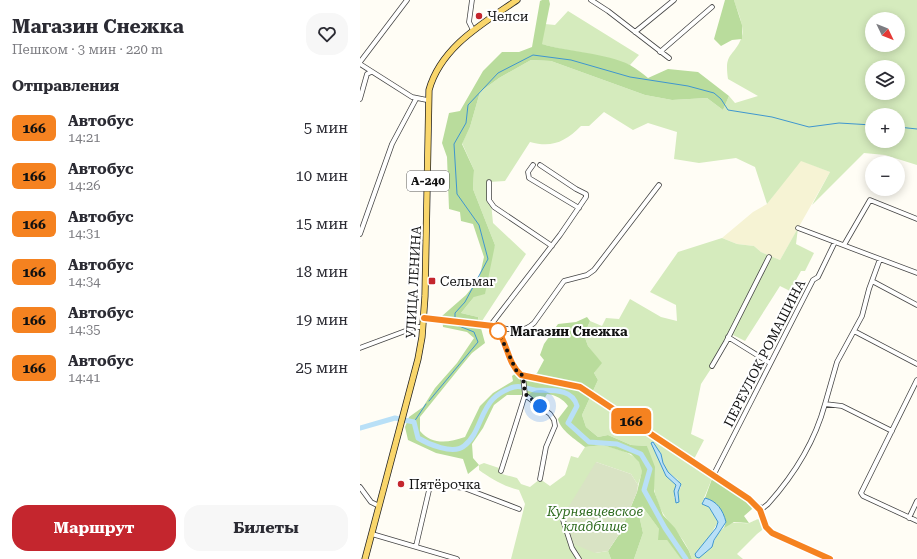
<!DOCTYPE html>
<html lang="ru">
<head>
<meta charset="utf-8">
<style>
  :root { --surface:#fff; --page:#f7f7f7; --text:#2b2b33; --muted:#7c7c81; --accent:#c4262e }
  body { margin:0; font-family:"Roboto Serif",serif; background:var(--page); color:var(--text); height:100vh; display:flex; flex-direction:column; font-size:15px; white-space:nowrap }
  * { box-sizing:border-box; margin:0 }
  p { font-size:13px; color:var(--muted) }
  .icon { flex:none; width:22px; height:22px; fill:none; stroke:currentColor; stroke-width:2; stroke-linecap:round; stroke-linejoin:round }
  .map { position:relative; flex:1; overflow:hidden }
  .side { display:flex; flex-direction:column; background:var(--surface); width:360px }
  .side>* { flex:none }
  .badge { padding:0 8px; border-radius:6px; font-size:14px; line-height:26px }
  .needle { width:26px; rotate:133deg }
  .fabs { position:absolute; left:505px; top:12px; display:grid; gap:8px }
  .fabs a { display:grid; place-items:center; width:40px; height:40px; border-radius:50%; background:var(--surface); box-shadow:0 2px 10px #0003; font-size:20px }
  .you { position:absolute; width:20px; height:20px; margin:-10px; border:3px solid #fff; border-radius:50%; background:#1a73e8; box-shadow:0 0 0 6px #1a73e833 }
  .map>.badge { position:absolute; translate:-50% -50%; box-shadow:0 0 0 2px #fff }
  h2 { padding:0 12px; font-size:15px; line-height:36px }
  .round { display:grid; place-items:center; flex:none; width:42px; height:42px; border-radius:16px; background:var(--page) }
  .overview { display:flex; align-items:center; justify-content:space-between; height:68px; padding:0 12px }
  h1 { font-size:19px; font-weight:700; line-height:30px }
  .primary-button { display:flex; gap:8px; margin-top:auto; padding:8px 12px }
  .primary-button a { flex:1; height:46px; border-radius:16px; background:var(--accent); color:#fff; font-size:16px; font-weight:700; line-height:46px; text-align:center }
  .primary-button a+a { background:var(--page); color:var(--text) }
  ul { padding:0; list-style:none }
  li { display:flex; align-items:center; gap:12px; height:48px; padding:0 12px }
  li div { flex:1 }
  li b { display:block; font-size:15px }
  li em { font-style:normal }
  li .badge { min-width:44px; font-weight:700; text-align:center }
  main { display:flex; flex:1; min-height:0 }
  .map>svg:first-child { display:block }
  .farmland { fill:#f6f3d4 }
  .green { fill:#d5ebbd; fill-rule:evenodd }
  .forest { fill:#b9dc9c }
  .cemetery { fill:#d9e3c4 }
  .water { fill:#b9e0f7; stroke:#3f96cf }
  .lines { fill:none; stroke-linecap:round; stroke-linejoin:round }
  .stream { stroke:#3f96cf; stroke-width:1 }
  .river { stroke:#b9e0f7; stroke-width:5 }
  .minor-casing { stroke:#444; stroke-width:5.5 }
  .major-casing { stroke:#222; stroke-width:7 }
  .minor { stroke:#fff; stroke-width:4 }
  .major { stroke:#f9d66b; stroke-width:5.5 }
  .line-casing { stroke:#fff; stroke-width:9 }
  .line { stroke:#f58220; stroke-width:6 }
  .walk { stroke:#111; stroke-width:4; stroke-dasharray:0 7.2 }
  .poi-dot { fill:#c4262e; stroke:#fff; stroke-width:1.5 }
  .stop-dot { fill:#fff; stroke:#f58220; stroke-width:2 }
  .labels { text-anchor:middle; stroke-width:4; stroke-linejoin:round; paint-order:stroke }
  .shield { fill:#fff; stroke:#585858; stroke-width:1 }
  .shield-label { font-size:12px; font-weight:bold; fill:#111 }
  .poi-label { font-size:13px; fill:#111; stroke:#fff; text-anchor:start }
  .street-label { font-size:13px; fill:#111; stroke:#fff }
  .stop-label { font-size:13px; font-weight:bold; fill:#111; stroke:#fff; text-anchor:start }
  .park-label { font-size:13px; font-style:italic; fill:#2f6b1f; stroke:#fff }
</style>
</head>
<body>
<main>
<section class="side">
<div class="overview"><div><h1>Магазин Снежка</h1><p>Пешком · 3 мин · 220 m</p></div><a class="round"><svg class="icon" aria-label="heart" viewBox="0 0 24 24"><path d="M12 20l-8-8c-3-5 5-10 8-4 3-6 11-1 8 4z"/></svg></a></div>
<h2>Отправления</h2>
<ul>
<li><span class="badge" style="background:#f58220;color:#111">166</span><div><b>Автобус</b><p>14:21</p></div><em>5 мин</em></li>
<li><span class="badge" style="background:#f58220;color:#111">166</span><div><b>Автобус</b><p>14:26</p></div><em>10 мин</em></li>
<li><span class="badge" style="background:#f58220;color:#111">166</span><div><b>Автобус</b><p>14:31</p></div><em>15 мин</em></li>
<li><span class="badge" style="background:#f58220;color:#111">166</span><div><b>Автобус</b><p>14:34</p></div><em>18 мин</em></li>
<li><span class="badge" style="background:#f58220;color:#111">166</span><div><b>Автобус</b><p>14:35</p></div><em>19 мин</em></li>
<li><span class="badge" style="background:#f58220;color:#111">166</span><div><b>Автобус</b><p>14:41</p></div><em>25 мин</em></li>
</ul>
<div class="primary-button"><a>Маршрут</a><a>Билеты</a></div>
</section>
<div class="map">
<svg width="557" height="559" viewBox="0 0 557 559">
  <rect width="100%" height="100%" fill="#fffdf5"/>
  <path class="farmland" d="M440,160L470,172L420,260L401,252L394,246L377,244L362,238L393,212L407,204Z"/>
  <path class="green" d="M374,0H557V165L525,155L504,153L452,205L470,172L441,161L407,204L395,167L376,158L339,163L314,159L317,132L288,123L273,130L244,112L229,126H221C205,142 192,148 170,142L145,181L129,182L133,223L166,254L122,321L120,322L118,317L101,313L114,297L135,245L113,189L114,170L102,143L110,127L120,92L139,78L171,60L191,61L285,95L312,100L347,98L363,110L369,96L375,103L398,96L368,79C364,52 373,58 381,39C386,28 377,11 374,0ZM512,19H538V45H512ZM512,67H538V93H512ZM512,115H538V141H512Z
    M208,11L279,55L270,65L235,55L201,49L181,44L185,24L195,25Z
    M438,228L436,244L454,253L445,271H441L430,291L420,286L385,341L373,335L341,384L331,434L344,440L333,461L353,476L342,503L349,507L358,522L351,534L352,547C355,537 363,524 373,523C378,522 384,524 389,523C395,521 397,518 404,519L406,527L397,534L377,554L383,559H332C327,541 314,530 304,515C292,497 291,467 287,446L271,445L248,435L238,437L226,427L222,415L238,380L234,373L241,363L228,346L224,335L230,321L242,326L246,318L259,319L270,299L301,317L317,321L316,305L290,292L318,252L362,238L377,244L394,246L401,252L420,260ZM293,442L301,454L303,463L308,472L318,480L321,487L318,492V499L314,498L316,485L306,476L292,443Z
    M243,445C255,449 284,454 282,472C281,476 279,481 278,485L271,474L236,462L235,553L248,551L251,559H151L165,504L159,490C145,487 130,478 119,470V465L124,463L139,468L142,474L157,478L161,484L170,487L180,479L190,486L205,475L211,456L218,458L225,447Z
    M282,506L320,557L321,559H274L283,533L279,515Z"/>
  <path class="forest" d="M182,0H189L190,4L182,44C209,52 246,53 270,65C277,69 283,74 288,78L308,69L338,72L369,96L363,110L347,98L312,100L285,95L191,61L171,60L139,78L120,92L110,127L102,144L114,170L113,189L135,245L125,294L114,297L101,313L118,317L125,343L112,353L102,365L60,417V431C72,445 88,443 105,437L120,406L133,393L153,381L152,376L156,373L163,382L177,373L184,360L180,355L184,344L198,324L216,322L227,317L230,321L224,335L228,346L242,363L234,373L238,380L222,415L226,427L238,437L248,435L271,445L287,446L295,467L294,491L303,515L315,528L329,551L332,559H321L307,540H298L299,529L282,506L279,515L283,533L274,559H251L248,551L260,533L277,492L282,471L279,462L271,454L243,445L225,447C216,440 200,430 198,419L208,406C203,399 196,395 187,394L180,406L165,395H147L134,405L123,428L112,444L113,458L119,465L108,474L103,459L76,453L48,440L45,427L49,417L63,407L75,388L97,363L114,338L107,332L83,327L82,316L106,295L119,279L124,257L113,224L101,221L100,212L89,209L87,157L82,143L89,113L100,111L123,71L142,52H159L172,47L180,1Z
    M365,0H374L382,25V39L372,40L361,46L354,39Z
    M353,476L389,499L392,509L384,516L389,523L374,522L364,528L366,522L345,498Z"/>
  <path class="cemetery" d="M236,462L271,474L278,485L277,492L260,533L248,551L235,553L211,543L203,516Z"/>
  <path class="water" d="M293,442L301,454L303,463L308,472L321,484L318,492L319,502L316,503L314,491L316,485L306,476L291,443Z
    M345,498C357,501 363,510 366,522L354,540L352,547L339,558L336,557L335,554L356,528L358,522L349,507L342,504Z"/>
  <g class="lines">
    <path class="stream" d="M538,127L557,129
      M95,320V313L105,302L128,259L119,225L97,194L94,144L106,123L108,105L138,73L173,55L211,60L270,77L328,86L354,93L361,99L368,110L412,117L449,127L479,123L512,125
      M69,401L118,342L114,332L94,324
      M54,422L66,404"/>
    <path class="river" d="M0,428L35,418L54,422L58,438C68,444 93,455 104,446C119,435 120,412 133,399C138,394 147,389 154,387C162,385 168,389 175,390C190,391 212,387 217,406L208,423L229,442L257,444L281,454L290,469L284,490L305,528L326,559"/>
    <defs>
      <path id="minor" d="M112,0L109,22L113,30
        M231,0L248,11L309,58
        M275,32L314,0
        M300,52L352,7
        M0,62L47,0
        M0,64L52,97L67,100
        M0,99L7,74L11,72
        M173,165L168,172L169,178L219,208
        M129,182V200L134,207L192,246
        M438,228L557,273
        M0,234L32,144L56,99
        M484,245L510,200L557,219
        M512,281L557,305
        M64,318L133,326C148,338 146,362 161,375L221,387L389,499L400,510L406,527L412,533L470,559
        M130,326L200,235L226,197V194L216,189L180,165
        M134,326C150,329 161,335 174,323L204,281L227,275L234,270L299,185
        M494,331L557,364
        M368,337L410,363
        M0,348L56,327H63
        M352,366L366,342L409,257
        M163,376L165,395L190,414L194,420L195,426L186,447L180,479
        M557,380L501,493L503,496L557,521
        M465,404L477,362L502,316L509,289L520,259
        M141,471L165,395
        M353,476L453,280L458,277L475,242
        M0,487L11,502L19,506
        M399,507L403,508L408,504C434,475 455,441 465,404L482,406L532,431
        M201,514L212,548L219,559
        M549,518L557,501
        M12,534L97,559
        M56,546L70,486L73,483L95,487L104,488L159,509"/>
      <path id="major" d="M5,559L58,359L62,337L65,296L69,90C81,47 122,24 157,0"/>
    </defs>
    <use href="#minor" class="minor-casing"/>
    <use href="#major" class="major-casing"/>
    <use href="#minor" class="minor"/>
    <use href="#major" class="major"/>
  </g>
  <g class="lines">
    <defs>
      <path id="line" d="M64,318L133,326C148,339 146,362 161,375L220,387L389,499L400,510L406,527L412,533L470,559"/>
    </defs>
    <use href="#line" class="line-casing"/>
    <use href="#line" class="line"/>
    <path class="walk" d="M138,331L156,370L163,376L165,394L180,406"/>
  </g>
  <g class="poi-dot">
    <circle cx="119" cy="16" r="4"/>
    <rect x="68" y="277" width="8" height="8" rx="2"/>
    <circle cx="41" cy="484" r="4"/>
  </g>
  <circle class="stop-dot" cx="138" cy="331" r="8"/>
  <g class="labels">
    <rect class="shield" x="47" y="171" width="42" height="20" rx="3"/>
    <g class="shield-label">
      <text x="68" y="185">А-240</text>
    </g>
    <g class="poi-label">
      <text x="127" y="21">Челси</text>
      <text x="80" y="286">Сельмаг</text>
      <text x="49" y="489">Пятёрочка</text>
    </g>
    <g class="street-label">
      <text transform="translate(53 282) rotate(-87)" y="5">УЛИЦА ЛЕНИНА</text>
      <text transform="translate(404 353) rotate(-63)" y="5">ПЕРЕУЛОК РОМАШИНА</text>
    </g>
    <g class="stop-label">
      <text x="150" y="336">Магазин Снежка</text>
    </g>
    <g class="park-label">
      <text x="235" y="516">Курнявцевское<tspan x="235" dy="15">кладбище</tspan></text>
    </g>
  </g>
</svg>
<div class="fabs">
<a><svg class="needle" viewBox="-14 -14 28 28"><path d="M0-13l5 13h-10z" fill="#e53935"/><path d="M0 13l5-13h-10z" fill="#7c7c81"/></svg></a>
<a><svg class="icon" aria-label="layers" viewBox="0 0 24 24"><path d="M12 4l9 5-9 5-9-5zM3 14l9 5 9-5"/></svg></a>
<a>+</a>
<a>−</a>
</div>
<div class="you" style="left:180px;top:406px"></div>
<b class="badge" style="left:271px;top:421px;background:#f58220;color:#111">166</b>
</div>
</main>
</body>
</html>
